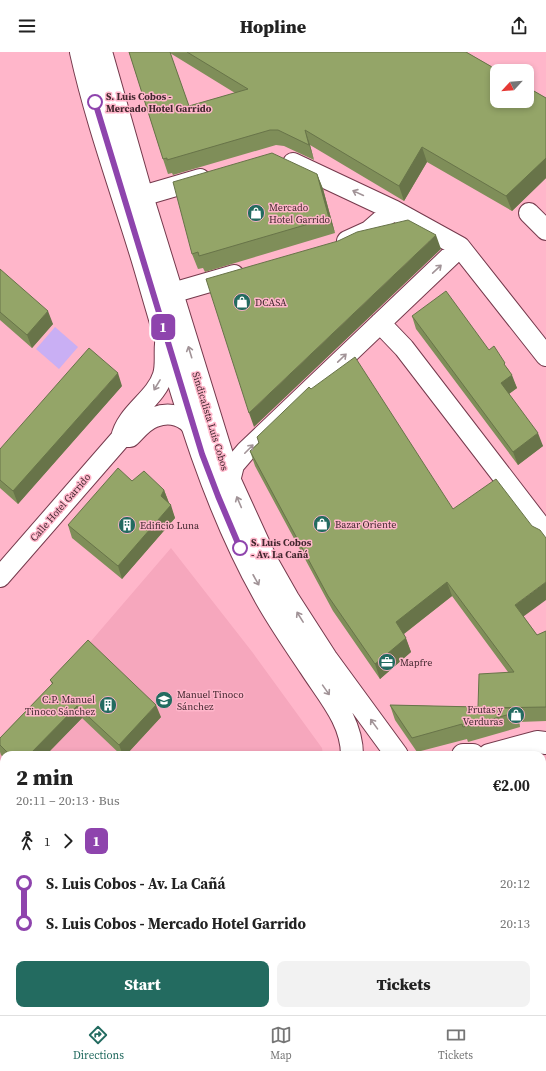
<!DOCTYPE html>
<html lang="en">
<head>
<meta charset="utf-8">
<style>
  :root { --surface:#fff; --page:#f2f2f2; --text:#222; --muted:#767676; --line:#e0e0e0; --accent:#236b60 }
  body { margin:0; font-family:"Source Serif 4",serif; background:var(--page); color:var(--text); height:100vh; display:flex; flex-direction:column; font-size:15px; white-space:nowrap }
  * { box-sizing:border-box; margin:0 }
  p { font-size:13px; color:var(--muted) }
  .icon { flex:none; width:22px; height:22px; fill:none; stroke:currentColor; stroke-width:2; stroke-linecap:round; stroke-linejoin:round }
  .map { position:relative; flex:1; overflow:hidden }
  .drawer { position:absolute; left:0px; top:699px; width:546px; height:264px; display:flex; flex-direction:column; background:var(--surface); border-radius:12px 12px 0 0; box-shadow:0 2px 6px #0003 }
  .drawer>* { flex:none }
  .badge { padding:0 8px; border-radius:6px; font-size:14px; line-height:26px }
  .needle { width:26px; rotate:244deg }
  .tools { position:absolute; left:490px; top:12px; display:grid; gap:8px }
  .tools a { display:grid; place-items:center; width:44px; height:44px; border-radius:8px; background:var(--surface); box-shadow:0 2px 6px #0003; font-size:20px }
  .map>.badge { position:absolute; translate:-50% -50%; box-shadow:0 0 0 2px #fff }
  .legs { display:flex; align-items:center; gap:6px; height:44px; padding:0 16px; font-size:13px }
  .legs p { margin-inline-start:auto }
  .headline { display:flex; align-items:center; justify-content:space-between; height:68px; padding:0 16px }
  h1 { font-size:22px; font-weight:800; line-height:30px }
  .button { display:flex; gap:8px; margin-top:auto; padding:8px 16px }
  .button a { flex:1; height:46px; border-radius:8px; background:var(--accent); color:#fff; font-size:16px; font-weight:800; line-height:46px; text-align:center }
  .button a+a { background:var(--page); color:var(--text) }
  ul { padding:0 16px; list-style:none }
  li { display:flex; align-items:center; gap:14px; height:40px; font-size:15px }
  li i { display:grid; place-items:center; width:6px; height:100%; margin:0 5px; background:currentColor }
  li i::after { content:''; width:10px; height:10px; margin:-5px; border:3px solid; border-radius:50%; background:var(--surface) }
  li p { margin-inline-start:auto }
  li:first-child i { background:linear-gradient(#0000 50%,currentColor 0) }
  li:last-child i { background:linear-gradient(currentColor 50%,#0000 0) }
  header { display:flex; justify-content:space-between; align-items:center; height:52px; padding:0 16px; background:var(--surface); font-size:18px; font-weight:800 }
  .menu { display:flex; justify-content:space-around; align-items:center; height:56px; border-top:1px solid var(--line); background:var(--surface); font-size:11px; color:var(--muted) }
  .menu a { display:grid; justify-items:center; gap:2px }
  .menu .active { color:var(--accent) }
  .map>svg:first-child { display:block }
  .built { fill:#f6a7bd }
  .green { fill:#c9aff4 }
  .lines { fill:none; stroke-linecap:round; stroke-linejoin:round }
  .street-casing { stroke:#75394c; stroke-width:22 }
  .secondary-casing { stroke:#75394c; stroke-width:24 }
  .street { stroke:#fff; stroke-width:20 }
  .secondary { stroke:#fff; stroke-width:22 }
  .wall { fill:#7f8e59; fill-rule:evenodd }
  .shaded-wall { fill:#687449 }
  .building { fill:#94a568; stroke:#687449 }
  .oneway { stroke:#a19397 }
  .line-1-casing { stroke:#fff; stroke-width:9 }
  .line-1 { stroke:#8e44ad; stroke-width:6 }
  .stop-1-dot { fill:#fff; stroke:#8e44ad; stroke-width:2 }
  .labels { text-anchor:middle; stroke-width:3; stroke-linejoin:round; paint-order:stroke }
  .stop-label { font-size:10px; font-weight:bold; fill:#43272f; stroke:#ffb6ca; text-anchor:start }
  .poi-label { font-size:10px; fill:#43272f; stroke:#ffb6ca; text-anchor:start }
  .street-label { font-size:10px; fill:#43272f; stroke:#ffb6ca }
</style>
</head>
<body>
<header><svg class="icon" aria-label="menu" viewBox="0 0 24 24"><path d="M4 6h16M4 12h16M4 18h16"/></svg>Hopline<svg class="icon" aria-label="share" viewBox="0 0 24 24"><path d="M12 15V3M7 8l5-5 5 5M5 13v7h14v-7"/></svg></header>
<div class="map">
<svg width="546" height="963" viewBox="0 0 546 963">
  <rect width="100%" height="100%" fill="#ffb6ca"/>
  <path class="built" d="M171,496L253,601L322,696L323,703H4V734H0V695Z"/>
  <path class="green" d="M55,275L78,295L59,317L36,297Z
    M0,884H4V958H0Z"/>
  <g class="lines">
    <defs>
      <path id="street" d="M293,111L393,158L460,195L546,304
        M142,144L200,127
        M529,161L546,178
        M347,189L369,179L393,158
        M172,241L234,223
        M380,271L404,296L546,481
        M127,385H130C137,378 145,368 155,365C170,359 186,364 194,377
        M230,429L234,413L246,399L460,195
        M0,525L121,386C126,361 156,347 163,323C166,314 164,301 165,292
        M0,753H4
        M0,867H4"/>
      <path id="secondary" d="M81,0C97,72 123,142 144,212C177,324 206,439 263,541C277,567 294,591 310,615C328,643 352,669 352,703
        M101,0L142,144L230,429L267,510L288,547L326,606L397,703
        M463,703H473
        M489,703L537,690L546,691
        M352,963L354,959
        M377,963L379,959"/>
    </defs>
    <use href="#street" class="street-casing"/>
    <use href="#secondary" class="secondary-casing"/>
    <use href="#street" class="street"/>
    <use href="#secondary" class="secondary"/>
  </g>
  <path class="wall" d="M129,0H466L546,46V126L512,159L427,110L404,149L310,93L314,108L284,94L276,93L173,123L172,121L168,122L163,107ZM170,1L235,41L189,54Z
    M317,122L323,137L335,181L205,220L203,216L198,217L192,202Z
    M0,217L53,272L32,296L0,268Z
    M412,264L489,298L508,317L517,336L509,342L543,394L518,413L416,277Z
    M122,334L18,452L0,436V397Z
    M311,337L453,457L524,565L537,583L546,579V669L519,670L520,675L468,690L467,687L417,700L395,668L390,653L478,655L508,620L452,544L404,582L411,600L380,627L333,559L255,414L250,399Z
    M132,429L164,438L169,451L175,466L122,527L72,486L68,473Z
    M50,628L161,665L126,703H121L82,666L46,703H4V706L1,703L0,700V686L52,632Z"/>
  <path class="shaded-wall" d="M305,78L310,93L314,108L309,93Z
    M422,95L427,110L404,149L399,134Z
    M546,106V126L512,159L506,144Z
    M317,122L323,137L335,181L329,166Z
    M436,183L441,197L254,375L249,361Z
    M48,259L53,272L32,296L27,283Z
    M118,321L122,334L18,452L13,439Z
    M512,323L517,336L506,344L501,331Z
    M538,381L543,394L518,413L513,400Z
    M164,438L169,451L166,457L161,444Z
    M171,453L175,466L122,527L118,514Z
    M447,530L452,544L401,584L396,570Z
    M546,530V548L520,567L515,553Z
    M406,586L411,600L380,627L375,612Z
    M156,653L161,665L126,703H123L119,693Z
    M77,654L82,666L46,703H29Z
    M514,656L519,671L520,675L514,661Z
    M546,852V886L542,894V860Z"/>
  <path class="building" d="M129,0H170L189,54L248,37L187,0H466L499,19H497V49H527V35L546,46V106L506,144L422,95L399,134L305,78L309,93L278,78H270L167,108V106L163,107Z
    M272,101L317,122L329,166L199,204L198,200L192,202L173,130Z
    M408,168L436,183L249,361L206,227L338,189L357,180Z
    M0,217L48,259L27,283L0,260Z
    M446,239L489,298L494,294L505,311L504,312L512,323L501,331L538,381L513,400L412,264Z
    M89,296L118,321L13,439L0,428V397Z
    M355,305L453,457L496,427L532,474L540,478L546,486V530L515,553L537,583L546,579V655L486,656H514V661L463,675L462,672L412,686L390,653L478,655L479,622L514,620L447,530L396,570L406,586L375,612L328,544L250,399L259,391L257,385L309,335L311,337Z
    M118,416L132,429L144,419L164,438L161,444L171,453L118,514L68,473Z
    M88,588L156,653L119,693L77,654L29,703H10L0,693V686L53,631L50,628Z
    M542,795L546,796V852L542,860Z
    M542,910L546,912V963H511L513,959H542Z
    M409,959H424L432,963H407Z"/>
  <defs><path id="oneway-shaft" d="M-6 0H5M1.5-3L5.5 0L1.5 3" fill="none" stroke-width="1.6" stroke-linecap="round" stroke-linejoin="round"/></defs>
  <g class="oneway">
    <use href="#oneway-shaft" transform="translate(358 141) rotate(-155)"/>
    <use href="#oneway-shaft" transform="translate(437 217) rotate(-43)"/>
    <use href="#oneway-shaft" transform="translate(190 300) rotate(-107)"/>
    <use href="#oneway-shaft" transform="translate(342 306) rotate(-44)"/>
    <use href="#oneway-shaft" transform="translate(157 333) rotate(121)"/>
    <use href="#oneway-shaft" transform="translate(249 397) rotate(-45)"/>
    <use href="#oneway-shaft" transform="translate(239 450) rotate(-113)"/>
    <use href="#oneway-shaft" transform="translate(256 528) rotate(61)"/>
    <use href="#oneway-shaft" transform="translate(300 565) rotate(-122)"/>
    <use href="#oneway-shaft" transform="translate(326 638) rotate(55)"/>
    <use href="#oneway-shaft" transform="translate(374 672) rotate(-126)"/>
  </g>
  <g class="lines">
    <defs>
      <path id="line-1" d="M95,50L202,402L218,444L240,496"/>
    </defs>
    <use href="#line-1" class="line-1-casing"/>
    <use href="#line-1" class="line-1"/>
  </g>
  <defs>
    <symbol id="shop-disc" viewBox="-11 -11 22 22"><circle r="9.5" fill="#236b60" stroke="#ffb6ca"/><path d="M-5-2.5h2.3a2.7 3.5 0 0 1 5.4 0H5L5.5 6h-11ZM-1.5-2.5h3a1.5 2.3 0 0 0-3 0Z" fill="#fff"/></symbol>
    <symbol id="building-disc" viewBox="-11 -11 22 22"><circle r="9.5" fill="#236b60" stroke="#ffb6ca"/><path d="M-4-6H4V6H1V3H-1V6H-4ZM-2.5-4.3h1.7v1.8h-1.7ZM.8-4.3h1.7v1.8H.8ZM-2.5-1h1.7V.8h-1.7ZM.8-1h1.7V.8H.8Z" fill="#fff"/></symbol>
    <symbol id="office-disc" viewBox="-11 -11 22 22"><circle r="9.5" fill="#236b60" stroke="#ffb6ca"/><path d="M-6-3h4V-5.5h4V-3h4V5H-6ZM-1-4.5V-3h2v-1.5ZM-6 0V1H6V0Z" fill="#fff"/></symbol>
    <symbol id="school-disc" viewBox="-11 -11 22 22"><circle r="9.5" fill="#236b60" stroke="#ffb6ca"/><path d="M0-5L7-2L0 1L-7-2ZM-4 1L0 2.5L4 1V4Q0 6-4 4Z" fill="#fff"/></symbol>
  </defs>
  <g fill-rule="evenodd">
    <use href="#shop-disc" x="246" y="151" width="20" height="20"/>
    <use href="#shop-disc" x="232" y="240" width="20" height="20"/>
    <use href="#shop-disc" x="312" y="462" width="20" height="20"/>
    <use href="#building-disc" x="117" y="463" width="20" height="20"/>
    <use href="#office-disc" x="377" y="600" width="20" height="20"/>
    <use href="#school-disc" x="154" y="638" width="20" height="20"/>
    <use href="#building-disc" x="98" y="643" width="20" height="20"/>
    <use href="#shop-disc" x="506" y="653" width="20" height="20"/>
  </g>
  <g class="stop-1-dot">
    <circle cx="95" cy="50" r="7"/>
    <circle cx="240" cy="496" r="7"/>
  </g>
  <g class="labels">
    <g class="stop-label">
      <text x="106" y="48">S. Luis Cobos -<tspan x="106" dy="12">Mercado Hotel Garrido</tspan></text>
      <text x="251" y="494">S. Luis Cobos<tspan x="251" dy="12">- Av. La Cañá</tspan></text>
    </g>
    <g class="poi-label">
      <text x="269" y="159">Mercado<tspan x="269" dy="12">Hotel Garrido</tspan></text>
      <text x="255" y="254">DCASA</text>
      <text x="335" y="476">Bazar Oriente</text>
      <text x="140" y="477">Edificio Luna</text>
      <text x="400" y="614">Mapfre</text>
      <text x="177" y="646">Manuel Tinoco<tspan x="177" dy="12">Sánchez</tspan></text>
      <text x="95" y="651" text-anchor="end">C.P. Manuel<tspan x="95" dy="12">Tinoco Sánchez</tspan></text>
      <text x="503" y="661" text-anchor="end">Frutas y<tspan x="503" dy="12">Verduras</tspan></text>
    </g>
    <g class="street-label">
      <text transform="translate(211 369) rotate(73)" y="4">Sindicalista Luis Cobos</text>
      <text transform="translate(60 455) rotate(-49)" y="4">Calle Hotel Garrido</text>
    </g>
  </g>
</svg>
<div class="tools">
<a><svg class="needle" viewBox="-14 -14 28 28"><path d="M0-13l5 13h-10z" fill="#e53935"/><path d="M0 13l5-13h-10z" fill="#767676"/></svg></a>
</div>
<b class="badge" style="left:163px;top:275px;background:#8e44ad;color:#fff">1</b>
<section class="drawer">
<div class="headline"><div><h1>2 min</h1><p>20:11 – 20:13 · Bus</p></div><b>€2.00</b></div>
<div class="legs"><svg class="icon" aria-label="walk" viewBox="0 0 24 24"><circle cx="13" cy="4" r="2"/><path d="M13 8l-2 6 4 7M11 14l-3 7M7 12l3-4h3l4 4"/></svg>1<svg class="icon" aria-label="forward" viewBox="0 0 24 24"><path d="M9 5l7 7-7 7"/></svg><b class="badge" style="background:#8e44ad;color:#fff">1</b></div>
<ul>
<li><i style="color:#8e44ad"></i><b>S. Luis Cobos - Av. La Cañá</b><p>20:12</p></li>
<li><i style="color:#8e44ad"></i><b>S. Luis Cobos - Mercado Hotel Garrido</b><p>20:13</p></li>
</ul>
<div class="button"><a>Start</a><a>Tickets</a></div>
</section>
</div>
<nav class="menu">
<a class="active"><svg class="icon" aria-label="directions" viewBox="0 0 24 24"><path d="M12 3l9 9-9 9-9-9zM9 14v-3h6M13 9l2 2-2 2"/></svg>Directions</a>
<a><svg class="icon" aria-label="map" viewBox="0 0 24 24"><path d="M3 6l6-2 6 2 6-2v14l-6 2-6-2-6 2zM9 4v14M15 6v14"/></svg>Map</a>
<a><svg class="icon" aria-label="tickets" viewBox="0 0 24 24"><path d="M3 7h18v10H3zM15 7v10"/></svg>Tickets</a>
</nav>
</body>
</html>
